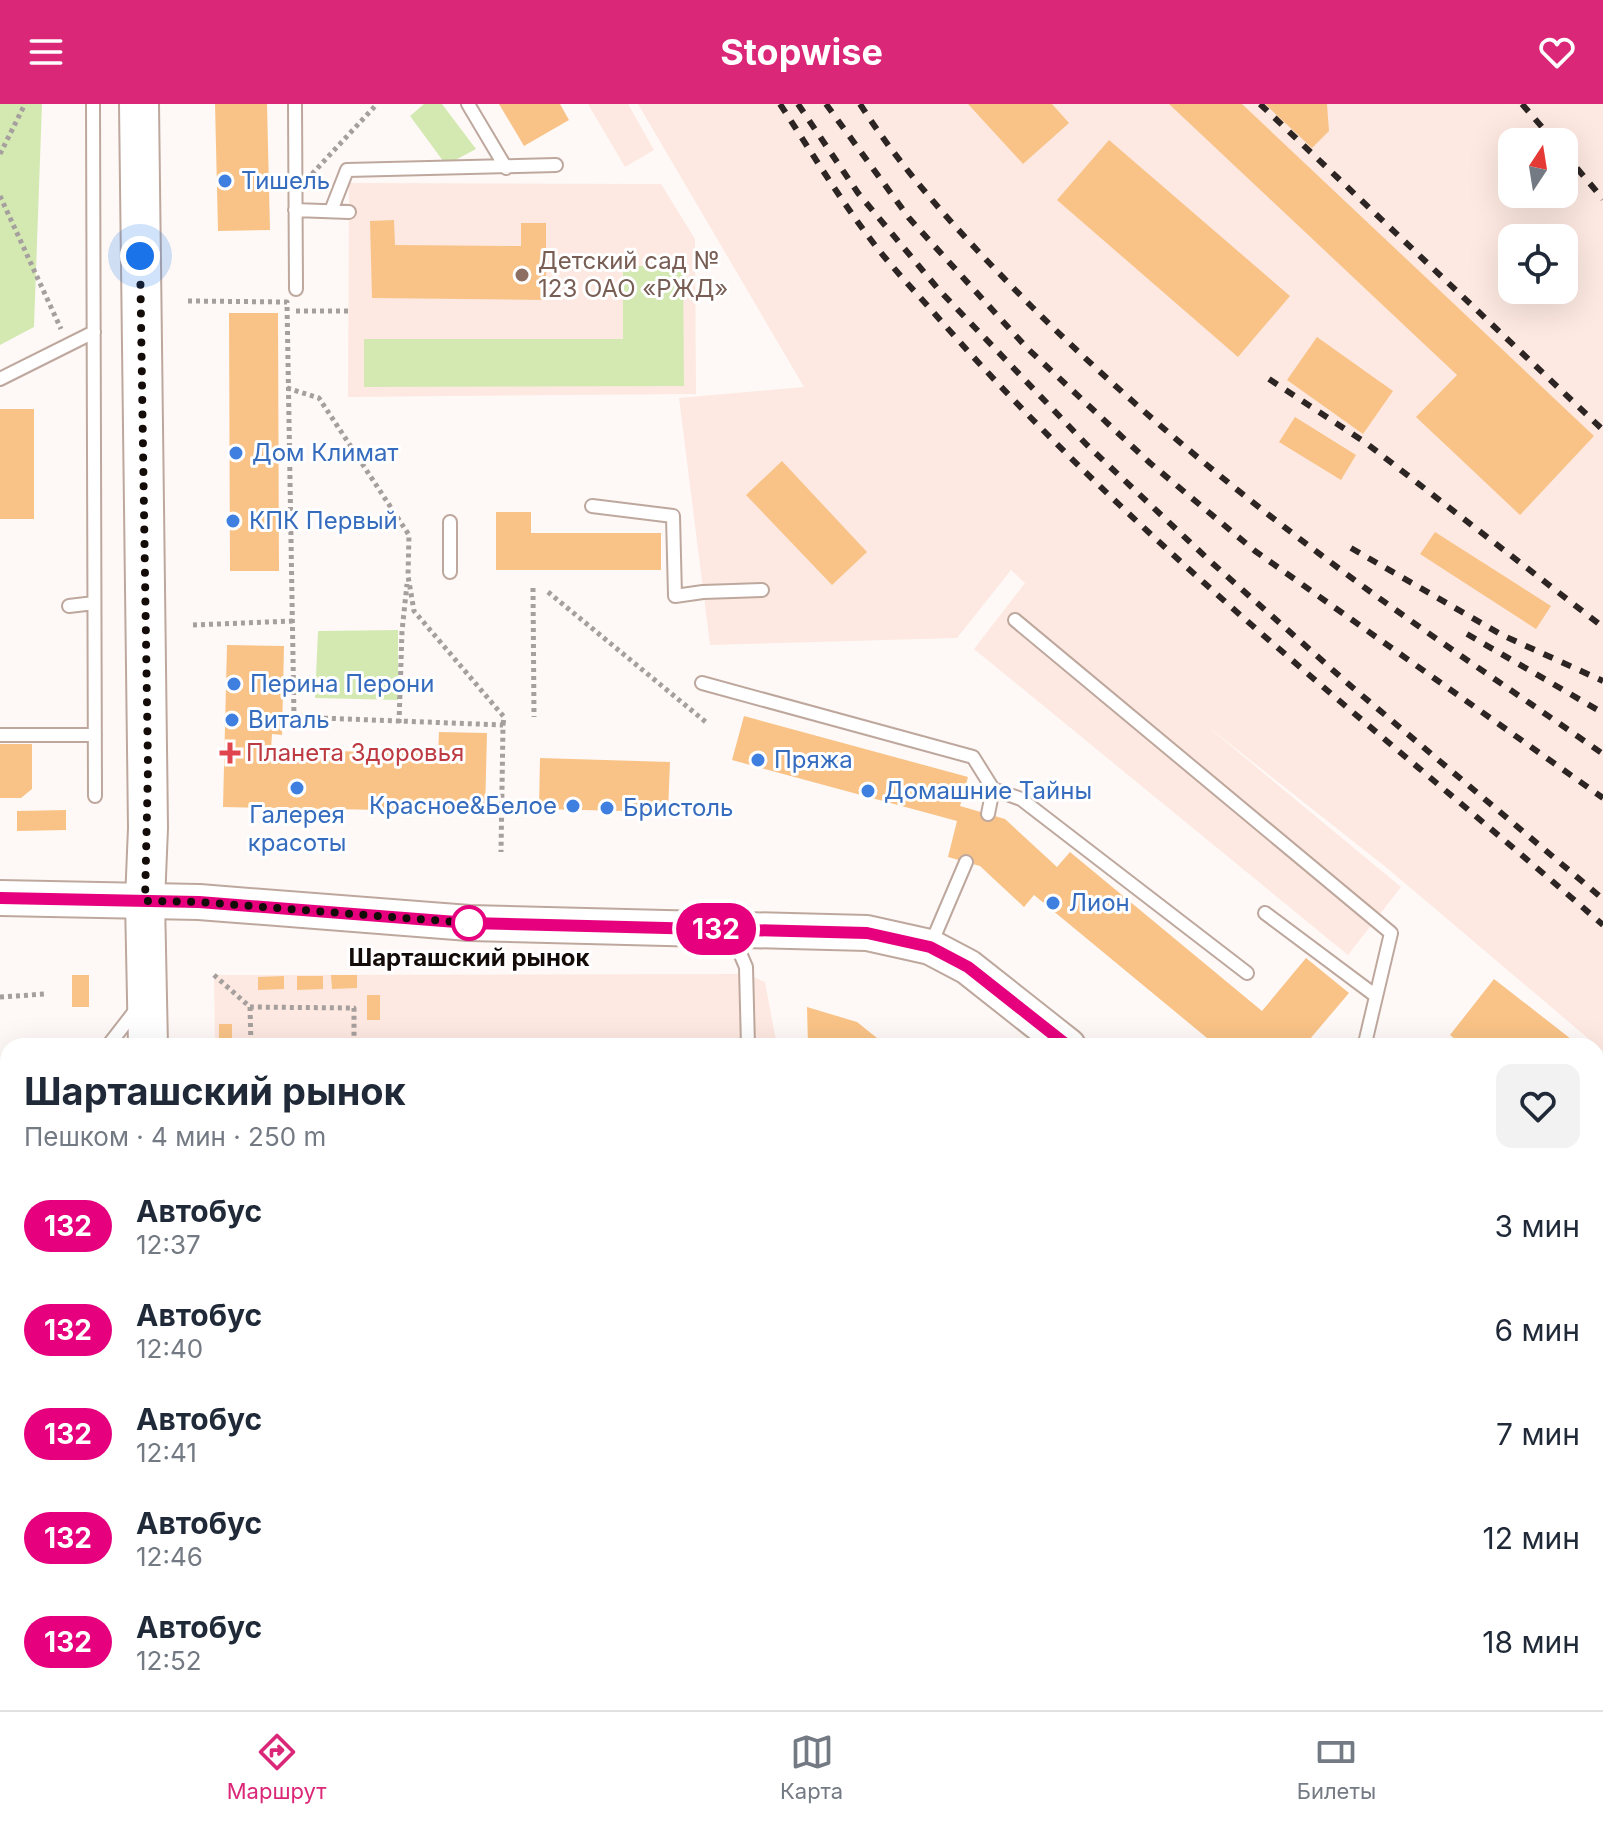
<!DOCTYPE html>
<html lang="ru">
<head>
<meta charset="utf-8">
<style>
  :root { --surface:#fff; --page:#f2f2f3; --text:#1f2937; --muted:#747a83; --line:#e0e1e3; --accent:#db2777 }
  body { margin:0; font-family:Inter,sans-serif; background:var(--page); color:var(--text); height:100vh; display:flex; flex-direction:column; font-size:30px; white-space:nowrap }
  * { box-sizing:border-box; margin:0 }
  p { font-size:26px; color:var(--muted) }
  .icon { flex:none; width:44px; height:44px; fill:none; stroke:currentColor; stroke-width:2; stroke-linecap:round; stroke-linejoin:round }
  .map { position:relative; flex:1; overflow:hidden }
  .details { position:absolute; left:0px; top:934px; width:1604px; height:672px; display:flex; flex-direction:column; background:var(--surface); border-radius:24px 24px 0 0; box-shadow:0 8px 32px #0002 }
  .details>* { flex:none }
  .badge { padding:0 16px; border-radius:26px; font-size:28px; line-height:52px }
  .needle { width:52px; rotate:12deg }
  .controls { position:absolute; left:1498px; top:24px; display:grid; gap:16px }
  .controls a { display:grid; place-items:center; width:80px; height:80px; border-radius:16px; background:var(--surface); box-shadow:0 8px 32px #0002; font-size:40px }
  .you { position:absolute; width:40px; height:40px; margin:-20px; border:6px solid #fff; border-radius:50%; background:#1a73e8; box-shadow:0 0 0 12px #1a73e833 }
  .map>.badge { position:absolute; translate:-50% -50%; box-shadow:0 0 0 4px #fff }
  .round { display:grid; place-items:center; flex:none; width:84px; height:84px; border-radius:16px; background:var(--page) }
  .headline { display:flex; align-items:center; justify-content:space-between; height:136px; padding:0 24px }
  h1 { font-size:38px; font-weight:700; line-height:60px }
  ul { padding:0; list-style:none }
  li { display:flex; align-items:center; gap:24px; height:104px; padding:0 24px }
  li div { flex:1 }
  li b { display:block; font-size:30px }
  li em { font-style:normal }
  li .badge { min-width:88px; font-weight:700; text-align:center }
  header { display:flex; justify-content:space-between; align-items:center; height:104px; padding:0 24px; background:var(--accent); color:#fff; font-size:36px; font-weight:700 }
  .dock { display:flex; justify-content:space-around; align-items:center; height:112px; border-top:2px solid var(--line); background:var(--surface); font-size:22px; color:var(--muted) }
  .dock a { display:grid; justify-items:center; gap:4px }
  .dock .active { color:var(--accent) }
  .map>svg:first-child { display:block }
  .built { fill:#fde9e1; fill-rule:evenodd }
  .green { fill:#d4e9b2 }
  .building { fill:#f9c387 }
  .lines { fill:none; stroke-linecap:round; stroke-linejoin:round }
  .lane-casing { stroke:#bea89e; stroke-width:16 }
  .street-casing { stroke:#bea89e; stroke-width:28 }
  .secondary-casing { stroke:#bea89e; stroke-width:38 }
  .primary-casing { stroke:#bea89e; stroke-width:42 }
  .path { stroke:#a59f9d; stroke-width:5; stroke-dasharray:4 4; stroke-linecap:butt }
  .lane { stroke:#fff; stroke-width:12 }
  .street { stroke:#fff; stroke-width:24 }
  .secondary { stroke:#fff; stroke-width:34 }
  .primary { stroke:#fff; stroke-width:38 }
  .rail { stroke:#2c2523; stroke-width:6; stroke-dasharray:10 10; stroke-linecap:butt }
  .line-casing { stroke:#fff; stroke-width:18 }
  .line { stroke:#e6007e; stroke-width:12 }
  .walk { stroke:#130c09; stroke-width:8; stroke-dasharray:0 14.4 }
  .shop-dot { fill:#3f7fe0; stroke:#fff; stroke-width:3 }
  .education-dot { fill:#8d6e63; stroke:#fff; stroke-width:3 }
  .health-dot { fill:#e0444e; stroke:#fff; stroke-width:3 }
  .stop-dot { fill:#fff; stroke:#e6007e; stroke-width:4 }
  .labels { text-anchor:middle; stroke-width:6; stroke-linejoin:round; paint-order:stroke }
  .shop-label { font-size:24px; fill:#366cbe; stroke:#fff; text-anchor:start }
  .education-label { font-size:24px; fill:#785e54; stroke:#fff; text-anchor:start }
  .health-label { font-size:24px; fill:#be3a42; stroke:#fff; text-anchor:start }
  .stop-label { font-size:24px; font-weight:bold; fill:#130c09; stroke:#fff }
</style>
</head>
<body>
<header><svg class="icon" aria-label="menu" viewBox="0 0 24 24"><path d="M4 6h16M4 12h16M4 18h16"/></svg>Stopwise<svg class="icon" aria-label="heart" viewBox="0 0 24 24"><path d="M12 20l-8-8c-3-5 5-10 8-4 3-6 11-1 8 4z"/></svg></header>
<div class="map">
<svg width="1603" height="1606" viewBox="0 0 1603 1606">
  <rect width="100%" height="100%" fill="#fef9f7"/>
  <path class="built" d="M588,0H628L654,46L625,63Z
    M638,0H1603V947L1387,764L1202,618L1401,783L1348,851L974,545L1025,479L1011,466L957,534L710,541L679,294L804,283ZM1512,38H1564V90H1512ZM1512,134H1564V186H1512Z
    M349,79L661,80L695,135L696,290L348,293Z
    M746,870L765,878L777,942H215L214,871Z"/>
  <path class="green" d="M0,0H42L34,223L0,241Z
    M424,0H442L476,45L446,61L410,12Z
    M623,162H683L684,282L364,283V235H623Z
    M398,526V596L315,594L318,527Z"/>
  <path class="building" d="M215,0H267L270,126L218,127Z
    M499,0H560L569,16L524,42Z
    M968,0H1052L1069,19L1023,60Z
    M1169,0H1242L1594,332L1520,411L1416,313L1457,271Z
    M1265,0H1327L1329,27L1312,44Z
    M1109,36L1290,192L1238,253L1057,96Z
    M394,116L395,141L521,142V119H546V196L372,194L370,117Z
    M229,209H278L279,467H230Z
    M1317,233L1393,287L1363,330L1287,276Z
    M0,305H34V415H0Z
    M1295,313L1356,351L1341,376L1279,338Z
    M782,357L867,448L832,481L746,391Z
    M496,408H531V429H661V466H496Z
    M1435,428L1551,502L1536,525L1420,450Z
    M227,541L284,542L282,631L272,630L271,646L438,649L439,628L487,629L485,708L223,703Z
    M744,612L968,673L960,702L1005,715L1057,763L1070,748L1262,907L1306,854L1349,889L1304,942H1200L1207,934L1034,791L1024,803L980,762L948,753L957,717L732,656Z
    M0,640H32V685L21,694H0Z
    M540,654L670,658L668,708L539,705Z
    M66,706V726L17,727V707Z
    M72,871H89V903H72Z
    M331,871H357V884L332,885Z
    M284,872V885L258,886V873Z
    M297,872H323V885L297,886Z
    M1494,875L1580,942H1464L1450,931Z
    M367,891H380V916H367Z
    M807,903L857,918L887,942H808Z
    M219,920H232V942H219Z
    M1596,954L1603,960V1028L1596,1022Z
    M1596,1211L1603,1216V1290L1596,1284Z
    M0,1238H8V1606H0Z
    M1596,1500L1603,1506V1568L1596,1562Z
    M386,1598H453V1604L387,1606Z
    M947,1598H996V1606H947Z
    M1212,1598H1282L1275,1606H1205Z"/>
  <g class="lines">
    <defs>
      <path id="lane" d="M93,0L95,692
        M295,0L296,185
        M468,0L506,64
        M295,106L349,108
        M331,107L347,66L556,61
        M0,275L94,228
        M592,402L673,412L675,492L703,488L762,486
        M450,468V418
        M69,502L94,499
        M1015,516L1391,829L1366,935
        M702,579L973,653L993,685L988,710
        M0,631H95
        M993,685L1021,695L1247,869
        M1265,809L1376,892
        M731,828L746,863L748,942
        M931,840L966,758
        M111,942V938L138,903
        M0,1170H8
        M0,1199L8,1197
        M471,1598V1606
        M686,1598V1606
        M850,1598V1606
        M1017,1598V1606
        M528,1606V1598"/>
      <path id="street" d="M629,1606L666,1598"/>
      <path id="secondary" d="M0,794L199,798L469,819L867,829L930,843L968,863L1068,942
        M1596,1375L1603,1380"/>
      <path id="primary" d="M139,0L148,724L145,797L148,942
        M159,1598V1606"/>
    </defs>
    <use href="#lane" class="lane-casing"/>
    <use href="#street" class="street-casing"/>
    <use href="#secondary" class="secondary-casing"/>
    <use href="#primary" class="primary-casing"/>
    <path class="path" d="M0,50L25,0
      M312,70L377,0
      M0,92L61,225
      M188,197L287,198L294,613L503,621L501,748
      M296,207H349
      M287,284L319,294L409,431L408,472L414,507L504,613L503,621
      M533,484L534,613
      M548,488L707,619
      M193,521L293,517
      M399,619L402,527L407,480
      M214,871L250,903L354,904V942
      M0,893L45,890
      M250,903L251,942"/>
    <use href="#lane" class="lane"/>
    <use href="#street" class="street"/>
    <use href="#secondary" class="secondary"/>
    <use href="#primary" class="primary"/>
    <path class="rail" d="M780,0C812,49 842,99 878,145C898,170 921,194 942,218C1140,443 1378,625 1603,821
      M798,0L858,89L939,186L1087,341L1211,458L1352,583L1603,795
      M826,0L909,114L1027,244L1150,359L1255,447L1603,694
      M860,0C908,75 970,140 1032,203C1122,292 1220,375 1321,451C1413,521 1509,584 1603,650
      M1260,0L1603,326
      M1522,0L1555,38
      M1564,49L1603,95
      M1269,275L1366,339L1603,523
      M1351,444L1502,531L1603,577
      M1467,530L1603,609"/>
  </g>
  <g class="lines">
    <defs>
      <path id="line" d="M0,794L199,798L469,819L867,829L930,843L968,863L1068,942"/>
    </defs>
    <use href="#line" class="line-casing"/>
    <use href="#line" class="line"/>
    <path class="walk" d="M140,152L148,663L145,797L199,798L469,819"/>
  </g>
  <g class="shop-dot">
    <circle cx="225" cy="77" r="8"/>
    <circle cx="236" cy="349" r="8"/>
    <circle cx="233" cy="417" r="8"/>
    <circle cx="234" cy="580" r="8"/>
    <circle cx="232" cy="616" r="8"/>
    <circle cx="758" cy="656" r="8"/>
    <circle cx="297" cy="684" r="8"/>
    <circle cx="868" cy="687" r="8"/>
    <circle cx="573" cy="702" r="8"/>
    <circle cx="607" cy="704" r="8"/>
    <circle cx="1053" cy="799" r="8"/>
  </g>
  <circle class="education-dot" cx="522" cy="171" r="8"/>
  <path class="health-dot" d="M226 637h8v8h8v8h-8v8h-8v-8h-8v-8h8z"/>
  <circle class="stop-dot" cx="469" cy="819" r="16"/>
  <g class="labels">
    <g class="shop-label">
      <text x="241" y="85">Тишель</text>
      <text x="252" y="357">Дом Климат</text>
      <text x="249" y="425">КПК Первый</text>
      <text x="250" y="588">Перина Перони</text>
      <text x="248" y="624">Виталь</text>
      <text x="774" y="664">Пряжа</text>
      <text x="884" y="695">Домашние Тайны</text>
      <text x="557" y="710" text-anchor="end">Красное&amp;Белое</text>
      <text x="623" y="712">Бристоль</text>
      <text x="297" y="719" text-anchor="middle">Галерея<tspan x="297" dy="28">красоты</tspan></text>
      <text x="1069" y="807">Лион</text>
    </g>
    <g class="education-label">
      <text x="538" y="165">Детский сад №<tspan x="538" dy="28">123 ОАО «РЖД»</tspan></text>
    </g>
    <g class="health-label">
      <text x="246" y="657">Планета Здоровья</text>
    </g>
    <g class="stop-label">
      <text x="469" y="862">Шарташский рынок</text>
    </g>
  </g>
</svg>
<div class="controls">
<a><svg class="needle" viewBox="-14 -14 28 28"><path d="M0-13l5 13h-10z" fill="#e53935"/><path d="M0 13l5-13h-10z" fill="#747a83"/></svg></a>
<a><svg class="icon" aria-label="locate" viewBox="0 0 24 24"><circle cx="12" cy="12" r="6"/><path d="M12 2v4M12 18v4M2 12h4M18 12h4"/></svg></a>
</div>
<div class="you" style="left:140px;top:152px"></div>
<b class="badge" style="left:716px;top:825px;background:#e6007e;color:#fff">132</b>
<section class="details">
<div class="headline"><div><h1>Шарташский рынок</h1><p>Пешком · 4 мин · 250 m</p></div><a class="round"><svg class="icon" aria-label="heart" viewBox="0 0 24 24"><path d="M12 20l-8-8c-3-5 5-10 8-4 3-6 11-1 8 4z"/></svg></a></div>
<ul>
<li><span class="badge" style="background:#e6007e;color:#fff">132</span><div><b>Автобус</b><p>12:37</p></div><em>3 мин</em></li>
<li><span class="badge" style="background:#e6007e;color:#fff">132</span><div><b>Автобус</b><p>12:40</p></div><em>6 мин</em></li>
<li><span class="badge" style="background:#e6007e;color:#fff">132</span><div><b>Автобус</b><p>12:41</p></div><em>7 мин</em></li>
<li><span class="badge" style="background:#e6007e;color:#fff">132</span><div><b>Автобус</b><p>12:46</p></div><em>12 мин</em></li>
<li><span class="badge" style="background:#e6007e;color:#fff">132</span><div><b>Автобус</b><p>12:52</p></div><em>18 мин</em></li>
</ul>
</section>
</div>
<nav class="dock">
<a class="active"><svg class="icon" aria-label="directions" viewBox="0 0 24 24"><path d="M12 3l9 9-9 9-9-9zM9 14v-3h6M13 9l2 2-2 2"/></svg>Маршрут</a>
<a><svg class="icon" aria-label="map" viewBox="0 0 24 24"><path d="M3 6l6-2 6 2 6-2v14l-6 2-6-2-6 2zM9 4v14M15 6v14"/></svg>Карта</a>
<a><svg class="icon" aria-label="tickets" viewBox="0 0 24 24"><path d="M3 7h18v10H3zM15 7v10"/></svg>Билеты</a>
</nav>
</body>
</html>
